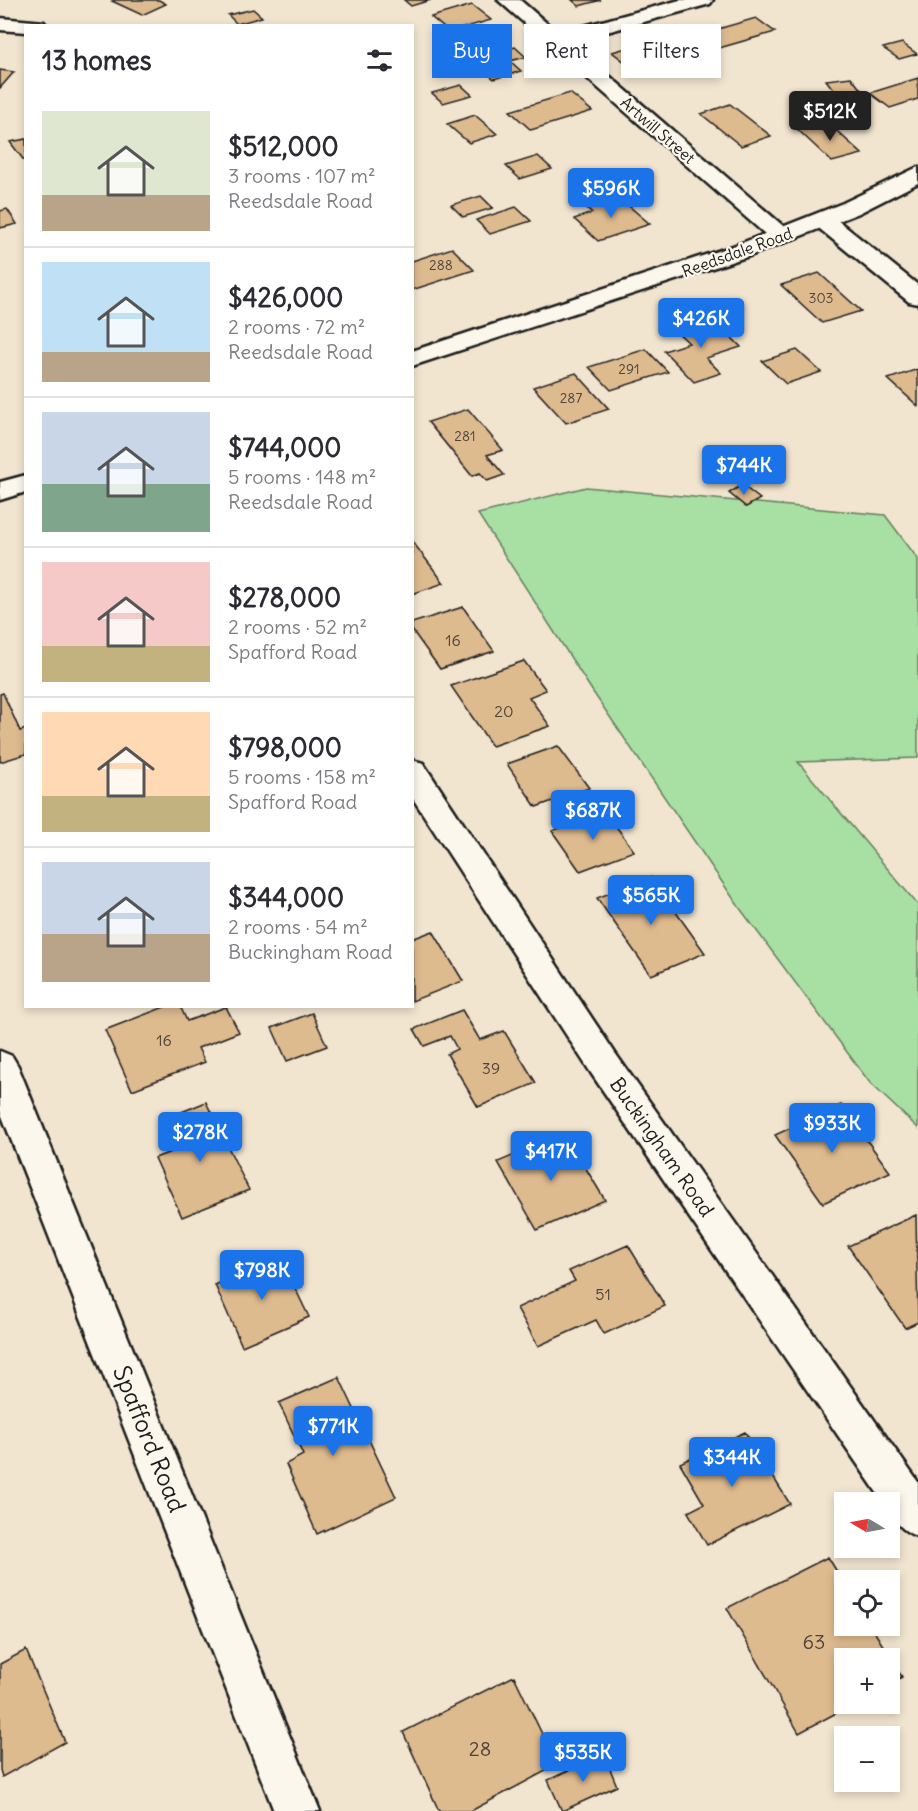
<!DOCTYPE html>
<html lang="en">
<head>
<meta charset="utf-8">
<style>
  :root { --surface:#fff; --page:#f2f2f3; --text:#2b2b33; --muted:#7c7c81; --line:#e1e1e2; --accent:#1a73e8 }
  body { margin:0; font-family:Delius,sans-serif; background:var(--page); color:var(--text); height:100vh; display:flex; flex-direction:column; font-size:22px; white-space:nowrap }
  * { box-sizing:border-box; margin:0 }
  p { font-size:20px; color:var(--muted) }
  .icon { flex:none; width:33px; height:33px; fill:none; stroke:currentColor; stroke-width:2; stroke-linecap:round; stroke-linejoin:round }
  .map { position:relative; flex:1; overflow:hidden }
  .details { position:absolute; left:24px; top:24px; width:390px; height:984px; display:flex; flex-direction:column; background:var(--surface); border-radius:0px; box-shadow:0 3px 9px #0003 }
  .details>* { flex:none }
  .banner { position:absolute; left:432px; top:24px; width:396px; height:54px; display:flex; gap:12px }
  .needle { width:39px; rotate:280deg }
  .controls { position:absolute; left:834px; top:1492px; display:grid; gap:12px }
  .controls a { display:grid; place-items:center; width:66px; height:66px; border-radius:0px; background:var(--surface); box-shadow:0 3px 9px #0003; font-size:30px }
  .price { position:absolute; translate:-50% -51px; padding:0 14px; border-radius:6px; background:var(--accent); color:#fff; font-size:20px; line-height:39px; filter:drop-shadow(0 2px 3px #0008) }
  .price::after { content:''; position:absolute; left:50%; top:36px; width:18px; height:14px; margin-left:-9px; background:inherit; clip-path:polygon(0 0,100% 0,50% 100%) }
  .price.current { background:#222; color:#fff }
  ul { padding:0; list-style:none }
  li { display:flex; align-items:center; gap:18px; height:150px; padding:0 18px }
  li+li { border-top:2px solid var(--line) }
  li span { display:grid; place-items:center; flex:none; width:168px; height:120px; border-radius:0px; color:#555 }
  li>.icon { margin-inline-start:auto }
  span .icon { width:72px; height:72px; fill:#fffc; stroke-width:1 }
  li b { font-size:26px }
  h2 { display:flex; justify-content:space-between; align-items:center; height:72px; padding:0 18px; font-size:26px }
  .tag { padding:0 21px; border-radius:0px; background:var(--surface); box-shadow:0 3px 9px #0003; font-size:21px; line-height:54px }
  .tag.current { background:var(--accent); color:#fff }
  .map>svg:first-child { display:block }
</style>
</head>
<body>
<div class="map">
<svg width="918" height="1811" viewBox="0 0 918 1811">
  <rect width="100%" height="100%" fill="#f2e5d0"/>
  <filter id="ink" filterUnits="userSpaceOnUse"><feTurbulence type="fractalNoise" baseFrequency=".0167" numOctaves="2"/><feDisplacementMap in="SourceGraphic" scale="12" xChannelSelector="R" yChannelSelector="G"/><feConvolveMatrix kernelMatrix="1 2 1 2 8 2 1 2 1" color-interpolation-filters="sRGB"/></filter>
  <g filter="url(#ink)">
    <path fill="#a8dfa2" stroke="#627e5f" stroke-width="1.5" d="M586 487 885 515 918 559V758L798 762 918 905V1128L870 1083 739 907 593 692 478 514Z"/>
    <path fill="#deba8f" stroke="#1c1c1c" stroke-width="1.5" d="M115 0H159L166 4 142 15 112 1Z
      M404 0H431L411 6Z
      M572 0H601L579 6Z
      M472 5 491 20 449 32 431 17Z
      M253 9 262 17 237 24 228 15Z
      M756 18 775 32 709 51 690 37Z
      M651 41 681 64 643 76 612 52Z
      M902 43 917 54 899 59 883 48Z
      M515 47 526 57 510 61 521 71 494 79 471 60Z
      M0 70 14 72 0 88Z
      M851 77 861 90 836 93 826 80Z
      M918 78V99L890 108 870 93Z
      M461 85 472 95 443 103 432 93Z
      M570 93 592 111 531 130 510 111Z
      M730 104 771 136 741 146 701 114Z
      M475 115 497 134 469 143 447 124Z
      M827 122 862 154 832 162 797 129Z
      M26 139V163L10 142Z
      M538 156 552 169 520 179 506 166Z
      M481 196 493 208 463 217 451 205Z
      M617 196 650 224 598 241 574 219 592 213 585 206Z
      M516 207 531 221 490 234 476 220Z
      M7 209 17 224 0 228V211Z
      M452 248 474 270 412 290V261Z
      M819 273 861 311 822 323 781 285Z
      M713 319 741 347 706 358 721 373 694 382 664 351 689 343 676 331Z
      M646 349 668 372 611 390 589 367Z
      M797 350 821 372 786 384 762 361Z
      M918 369V406L888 379Z
      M576 373 609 409 566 423 533 387Z
      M468 409 503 450 487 455 504 475 487 481 480 473 472 476 428 422Z
      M742 485 760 499 746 507 729 493Z
      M412 541 444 583 412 594Z
      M463 607 494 651 440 669 412 630V623Z
      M524 661 546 690 529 697 550 726 492 746 451 686Z
      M3 693 20 731 26 729V754L0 762V694Z
      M558 746 589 788 536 807 507 764Z
      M605 811 634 851 580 871 552 831Z
      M651 877 705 953 651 975 597 898Z
      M433 931 463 981 412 1001V939Z
      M167 1006H180L187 1021 226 1007 239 1032 198 1048 205 1062 132 1090 105 1030Z
      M462 1010 480 1040 504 1031 536 1083 478 1107 447 1054 457 1049 450 1036 424 1046 414 1029Z
      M312 1013 327 1046 287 1061 272 1028Z
      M206 1102 249 1190 182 1217 155 1158 181 1148 167 1118Z
      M841 1105 890 1172 823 1203 775 1135Z
      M565 1134 605 1200 537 1230 498 1162Z
      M916 1215 918 1322 905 1328 848 1246Z
      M628 1245 665 1306 604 1334 596 1320 538 1346 517 1308 575 1281 569 1271Z
      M280 1257 309 1317 242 1346 215 1285Z
      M339 1377 396 1497 317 1534 286 1464 303 1455 279 1403Z
      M745 1432 790 1504 707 1545 688 1512 704 1504 680 1463Z
      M828 1557 844 1583V1626H871L902 1677 890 1684V1659H844V1704H853L799 1733 727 1608Z
      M26 1650 65 1742 2 1777 0 1770V1664Z
      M514 1676 557 1765 471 1811H439L403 1732Z
      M604 1754 617 1786 562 1811 548 1780Z"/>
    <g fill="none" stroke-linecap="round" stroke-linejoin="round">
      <defs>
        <path id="minor" d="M498 0H520L558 33 680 0H713L710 4 570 42 789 231 793 236 789 241 781 243 773 241Z
          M0 18 44 22 47 26H26V32L0 30Z
          M823 213 831 215 918 285V304L909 302 815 225 811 220 815 215Z
          M412 760 423 763 615 1053 918 1482V1537C903 1531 890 1520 890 1503H884L591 1073 412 797Z
          M0 1051 12 1056 18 1066 320 1811H274L0 1111Z"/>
        <path id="major" d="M918 167V183L859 213 755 254 412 366V351L739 244 843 203Z
          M26 475V492L0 500V482Z"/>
      </defs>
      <use href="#minor" stroke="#1c1c1c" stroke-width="5"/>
      <use href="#major" stroke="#1c1c1c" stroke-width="5"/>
      <use href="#minor" fill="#fbf7ec" fill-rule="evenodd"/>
      <use href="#major" fill="#fbf7ec" fill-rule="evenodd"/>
    </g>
  </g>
  <g text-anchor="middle" stroke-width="4.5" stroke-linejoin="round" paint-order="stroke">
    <g font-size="14" fill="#4c4439">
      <text x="441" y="270">288</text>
      <text x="821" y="303">303</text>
      <text x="629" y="374">291</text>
      <text x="571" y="403">287</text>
      <text x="465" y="441">281</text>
    </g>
    <g font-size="16" fill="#1c1c1c" stroke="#fbf7ec">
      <text transform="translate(658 130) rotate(41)" y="6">Artwill Street</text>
      <text transform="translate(737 252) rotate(-20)" y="6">Reedsdale Road</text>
    </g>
    <g font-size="16" fill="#4c4439">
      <text x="453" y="646">16</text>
      <text x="504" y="717">20</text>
      <text x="164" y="1046">16</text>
      <text x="491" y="1074">39</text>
      <text x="603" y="1300">51</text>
    </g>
    <g font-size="20" fill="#1c1c1c" stroke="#fbf7ec">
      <text transform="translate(662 1147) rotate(55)" y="7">Buckingham Road</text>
    </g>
    <g font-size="20" fill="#4c4439">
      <text x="814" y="1649">63</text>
      <text x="480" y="1756">28</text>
    </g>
    <g font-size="24" fill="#1c1c1c" stroke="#fbf7ec">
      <text transform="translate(149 1439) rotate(68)" y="8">Spafford Road</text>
    </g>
  </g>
</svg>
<div class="controls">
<a><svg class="needle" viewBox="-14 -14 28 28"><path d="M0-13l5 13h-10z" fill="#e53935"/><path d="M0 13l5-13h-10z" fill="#7c7c81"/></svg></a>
<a><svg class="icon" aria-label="locate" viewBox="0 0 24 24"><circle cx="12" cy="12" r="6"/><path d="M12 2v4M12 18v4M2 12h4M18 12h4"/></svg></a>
<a>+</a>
<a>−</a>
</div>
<b class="price current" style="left:830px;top:142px">$512K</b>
<b class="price" style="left:611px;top:219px">$596K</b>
<b class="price" style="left:701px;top:349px">$426K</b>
<b class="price" style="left:744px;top:496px">$744K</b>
<b class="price" style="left:593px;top:841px">$687K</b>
<b class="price" style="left:651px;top:926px">$565K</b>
<b class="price" style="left:832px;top:1154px">$933K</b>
<b class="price" style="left:200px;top:1163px">$278K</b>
<b class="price" style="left:551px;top:1182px">$417K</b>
<b class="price" style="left:262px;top:1301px">$798K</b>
<b class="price" style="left:333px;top:1457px">$771K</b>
<b class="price" style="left:732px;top:1488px">$344K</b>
<b class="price" style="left:583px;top:1783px">$535K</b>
<div class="banner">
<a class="tag current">Buy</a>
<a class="tag">Rent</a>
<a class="tag">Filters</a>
</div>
<section class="details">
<h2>13 homes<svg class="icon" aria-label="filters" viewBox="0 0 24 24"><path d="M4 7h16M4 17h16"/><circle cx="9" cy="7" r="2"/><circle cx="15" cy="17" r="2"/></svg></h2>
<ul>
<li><span style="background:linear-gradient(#dfe7d0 70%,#b9a48a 0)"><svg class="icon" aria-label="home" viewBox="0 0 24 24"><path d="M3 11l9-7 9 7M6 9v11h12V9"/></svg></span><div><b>$512,000</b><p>3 rooms · 107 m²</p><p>Reedsdale Road</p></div></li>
<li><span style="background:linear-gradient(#bfe0f5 75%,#b9a48a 0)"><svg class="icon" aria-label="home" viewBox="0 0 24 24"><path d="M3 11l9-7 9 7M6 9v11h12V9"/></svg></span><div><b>$426,000</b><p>2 rooms · 72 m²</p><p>Reedsdale Road</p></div></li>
<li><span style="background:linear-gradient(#c9d6e8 60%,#7fa58c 0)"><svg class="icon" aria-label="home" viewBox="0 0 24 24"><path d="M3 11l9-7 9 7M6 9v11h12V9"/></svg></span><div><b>$744,000</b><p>5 rooms · 148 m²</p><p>Reedsdale Road</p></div></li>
<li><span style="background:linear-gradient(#f6c9c9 70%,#c2b280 0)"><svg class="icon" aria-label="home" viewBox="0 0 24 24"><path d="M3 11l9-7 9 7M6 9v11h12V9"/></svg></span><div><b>$278,000</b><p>2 rooms · 52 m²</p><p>Spafford Road</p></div></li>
<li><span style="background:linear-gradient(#ffd9b3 70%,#c2b280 0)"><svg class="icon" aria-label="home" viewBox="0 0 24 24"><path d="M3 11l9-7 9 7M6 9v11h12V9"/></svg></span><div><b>$798,000</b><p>5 rooms · 158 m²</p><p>Spafford Road</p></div></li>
<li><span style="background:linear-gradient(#c9d6e8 60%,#b9a48a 0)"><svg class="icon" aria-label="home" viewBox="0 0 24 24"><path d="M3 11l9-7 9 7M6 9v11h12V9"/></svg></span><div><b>$344,000</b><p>2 rooms · 54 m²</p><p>Buckingham Road</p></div></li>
</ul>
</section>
</div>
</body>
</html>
